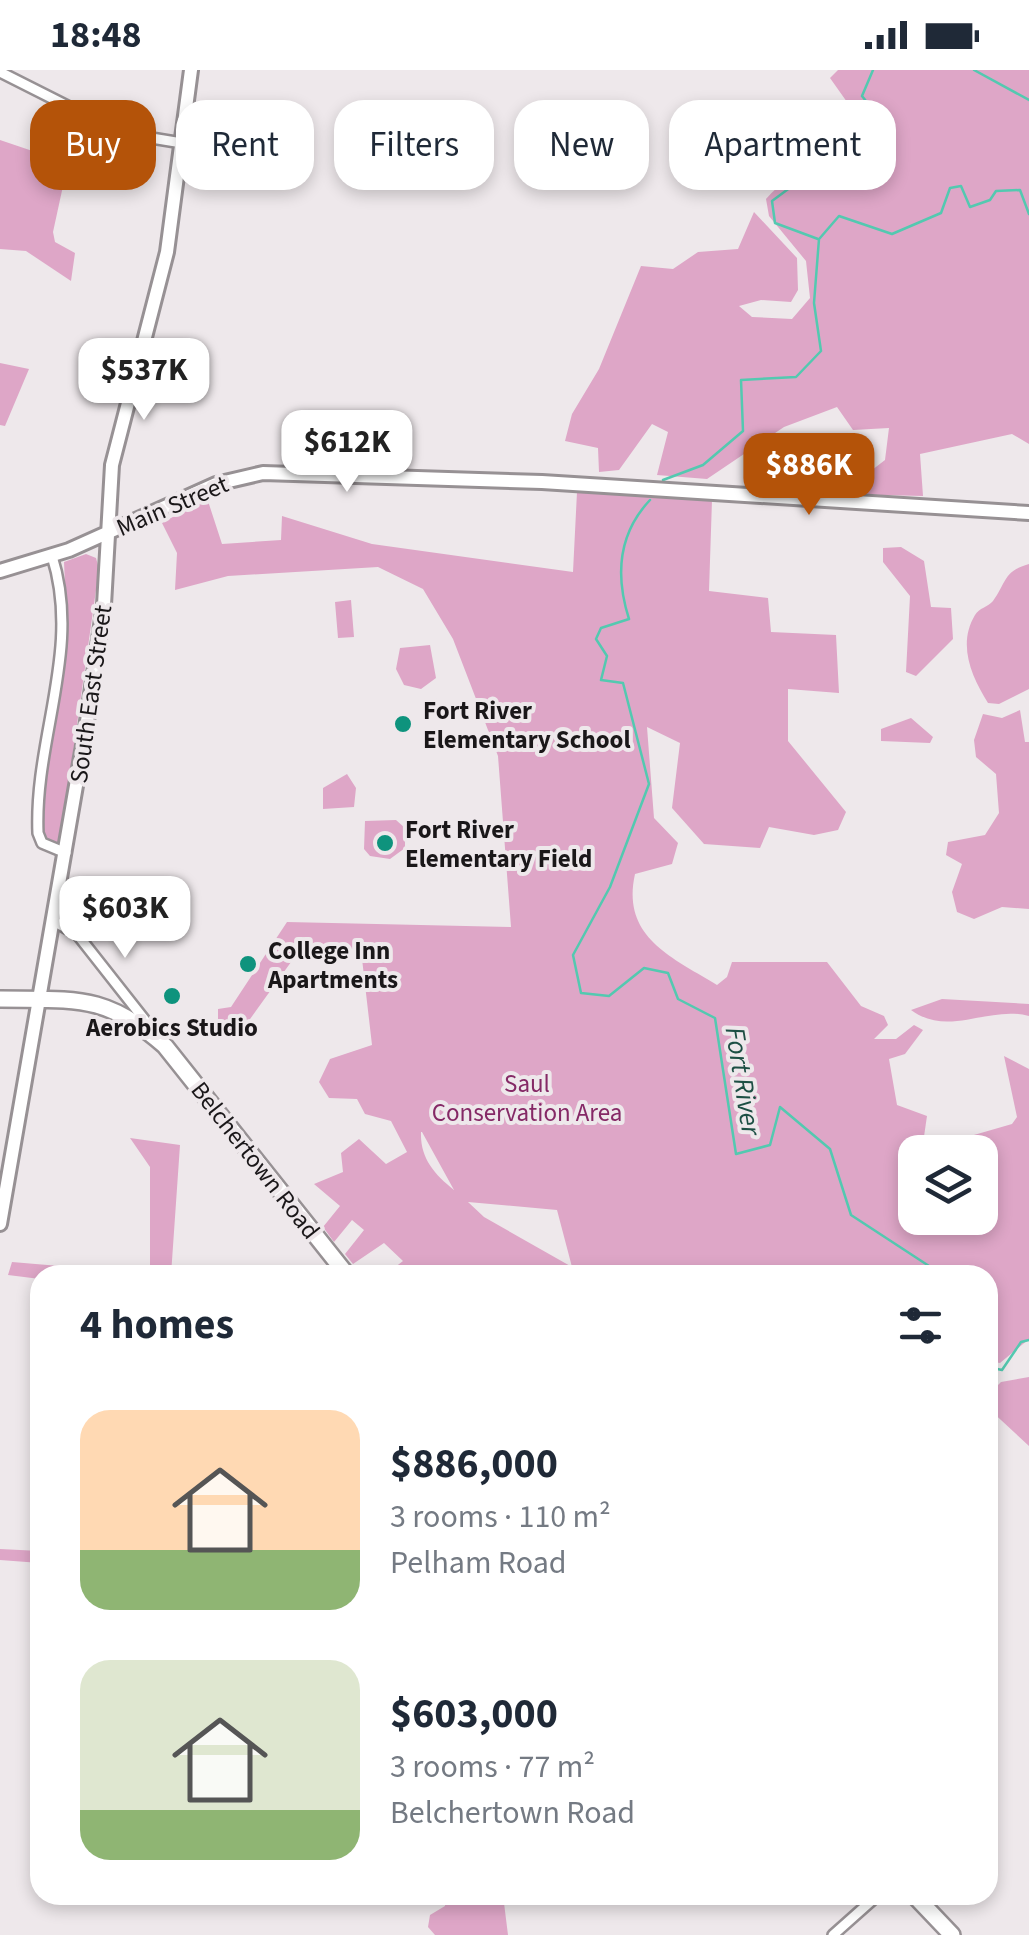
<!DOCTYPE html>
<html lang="en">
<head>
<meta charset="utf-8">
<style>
  :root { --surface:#fff; --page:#f6f6f7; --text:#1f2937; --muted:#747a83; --accent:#b45309 }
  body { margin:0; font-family:"Source Sans 3",sans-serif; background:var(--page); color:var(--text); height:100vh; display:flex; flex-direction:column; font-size:38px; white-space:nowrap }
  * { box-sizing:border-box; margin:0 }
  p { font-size:32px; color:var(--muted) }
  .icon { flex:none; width:55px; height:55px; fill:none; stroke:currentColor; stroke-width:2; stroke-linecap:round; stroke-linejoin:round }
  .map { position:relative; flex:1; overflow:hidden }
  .sheet { position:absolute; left:30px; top:1195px; width:968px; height:640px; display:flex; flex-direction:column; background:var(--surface); border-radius:30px; box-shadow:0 5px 15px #0003 }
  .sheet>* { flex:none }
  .guide { position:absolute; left:30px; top:30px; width:970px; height:90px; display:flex; gap:20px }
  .tools { position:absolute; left:898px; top:1065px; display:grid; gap:20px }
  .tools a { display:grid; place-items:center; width:100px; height:100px; border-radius:20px; background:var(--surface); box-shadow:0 5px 15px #0003; font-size:50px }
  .price { position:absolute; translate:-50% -85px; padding:0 22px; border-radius:20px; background:#fff; color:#222; font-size:32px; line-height:65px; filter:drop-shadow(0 2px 5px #0008) }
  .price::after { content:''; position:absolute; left:50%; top:60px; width:30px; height:22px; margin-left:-15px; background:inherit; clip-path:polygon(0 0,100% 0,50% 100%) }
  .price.on { background:var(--accent); color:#fff }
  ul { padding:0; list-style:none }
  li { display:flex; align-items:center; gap:30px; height:250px; padding:0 50px }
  li span { display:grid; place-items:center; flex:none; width:280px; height:200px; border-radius:30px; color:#555 }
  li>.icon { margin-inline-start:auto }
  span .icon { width:120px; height:120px; fill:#fffc; stroke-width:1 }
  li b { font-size:42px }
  h2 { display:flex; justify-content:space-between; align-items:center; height:120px; padding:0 50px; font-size:42px }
  .chip { padding:0 35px; border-radius:30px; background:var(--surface); box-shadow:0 5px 15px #0003; font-size:35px; line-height:90px }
  .chip.on { background:var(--accent); color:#fff }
  .status { display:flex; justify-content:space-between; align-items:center; height:70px; padding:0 50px; background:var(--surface); direction:ltr }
  .status svg { height:28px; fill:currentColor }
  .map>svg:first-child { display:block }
</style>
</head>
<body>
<div class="status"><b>18:48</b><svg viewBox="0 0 49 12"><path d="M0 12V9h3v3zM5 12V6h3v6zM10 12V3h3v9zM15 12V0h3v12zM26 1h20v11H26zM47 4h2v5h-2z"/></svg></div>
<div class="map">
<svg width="1029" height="1865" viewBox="0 0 1029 1865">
  <rect width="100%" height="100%" fill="#eee8eb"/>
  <path fill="#dea6c7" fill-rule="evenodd" d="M838 0H1029V374L1012 364 920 384 923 426 841 424 885 390 889 358 853 360 837 337 784 357 707 409 657 405 668 362 652 354 619 400 599 402 598 378 565 371 572 344 599 299 641 196 673 199 698 182 738 179 754 142 797 188 798 220 791 232 761 230 739 236 752 247 792 249 810 228 806 191 769 146 766 129C794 98 831 83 864 56L830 8Z
    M0 70 68 93 53 162 55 172 75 183 71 211 26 181 0 179Z
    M0 293 29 299 5 356 0 355Z
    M577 422 712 430 709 521 768 528 771 562 836 565 839 623 788 619V671L846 742 838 760 814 765 769 757 760 778 704 774 672 738 680 673 647 657 654 748 678 773 672 794 635 804C621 867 671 887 717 915L727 907 732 892H827L861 936 884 946 888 955 874 969H896L914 955 923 960 905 984 889 989 897 1035 927 1046 922 1080 1012 1054 1017 1047 1004 986 1029 999V1269L1000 1293 988 1291V1205H385L403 1191 384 1173 353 1194 345 1184 364 1160 352 1150 334 1172 323 1157 340 1136 314 1114 343 1102 341 1083 359 1069 386 1094 407 1082 391 1051 365 1044 357 1029 329 1028 319 1012 330 989 372 975 361 880 304 874 240 963 218 959V939L231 937 287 852 511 857 498 686 453 569 423 519 378 497 228 506 175 520 177 483 162 453 207 428 222 474 281 470 282 446 372 474 573 502ZM421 1062H422L454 1120C434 1104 420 1088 421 1062ZM915 1082H980V1148H915ZM468 1132 557 1140 572 1197 484 1147Z
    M901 477 924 491 931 537 951 538 953 569 916 606 906 602 910 526 883 492V478Z
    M86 484 96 488 99 499 60 774 47 769 40 750 67 560 64 492Z
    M1029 494V619L999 634 988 633C972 607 957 575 975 545 979 538 988 537 993 531 1006 514 1003 501 1029 494Z
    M351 530 354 567 338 568 335 532Z
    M430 575 436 608 421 619 404 615 396 599 400 578Z
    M1020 640 1025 672H1029V839L1002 837 974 849 957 842 952 822 962 794 946 785 948 772 985 765 999 743 996 704 976 687 974 670 983 644 1002 648Z
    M911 648 933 667 930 673 881 671V659Z
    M347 704 356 718 354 737 323 739V718Z
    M396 750 405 758V778L390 789 370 786 364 779 365 751Z
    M942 929 1029 934V946C988 935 949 968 911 940Z
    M130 1068 180 1075 171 1205H40V1209L8 1205 12 1192 142 1203 150 1195V1097Z
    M1029 1307V1376L988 1338V1325L1001 1312Z
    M0 1479 40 1481V1493L0 1490Z
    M446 1825H503L508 1865H435L428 1857 430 1845 445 1836Z"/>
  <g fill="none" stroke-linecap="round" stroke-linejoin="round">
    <path stroke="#53c9b0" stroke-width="2.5" d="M974 0 1029 30
      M820 168 839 146 892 164 941 143 950 118 961 116 970 137 990 130 996 121 1020 120 1029 144
      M818 169 775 153 772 131 837 83 857 95 885 88 889 60 862 26 873 0
      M663 410 703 395 743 361 741 310 796 307 821 281 814 233 819 169
      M650 430C618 464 615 505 629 549L601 558 596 569 607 586 601 610 623 613 649 714 610 817 573 885 581 923 609 926 644 898 668 903 678 929 715 948 736 1084 770 1075 780 1037 830 1079 851 1145 929 1196 925 1205
      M988 1297 1002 1300 1021 1272 1029 1270"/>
    <defs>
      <path id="minor" d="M0 2 121 63 182 73
        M52 486C82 580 34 668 38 763L42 773 66 783
        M55 852 77 864 151 958
        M833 1865 878 1825"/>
      <path id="secondary" d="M0 501 69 480 216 414 263 403 542 412 1029 443
        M0 1154 86 658 104 535 112 395 167 182 191 0"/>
      <path id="trunk" d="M0 929C75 930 105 923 165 976L347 1205
        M914 1825 952 1865"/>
    </defs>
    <use href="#minor" stroke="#979194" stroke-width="14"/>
    <use href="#secondary" stroke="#979194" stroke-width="18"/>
    <use href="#trunk" stroke="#979194" stroke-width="20"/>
    <use href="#minor" stroke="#fff" stroke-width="9"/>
    <use href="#secondary" stroke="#fff" stroke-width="12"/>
    <use href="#trunk" stroke="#fff" stroke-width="15"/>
  </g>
  <g fill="#0e937d" stroke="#eee8eb" stroke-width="4">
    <circle cx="403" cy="654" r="10"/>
    <circle cx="385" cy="773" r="10"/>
    <circle cx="248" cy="894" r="10"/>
    <circle cx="172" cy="926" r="10"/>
  </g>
  <g text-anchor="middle" stroke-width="8" stroke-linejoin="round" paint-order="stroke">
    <g font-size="25" fill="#1a1719" stroke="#eee8eb">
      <text transform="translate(172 435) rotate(-23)" y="9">Main Street</text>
      <text transform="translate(90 624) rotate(-82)" y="9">South East Street</text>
      <text transform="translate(256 1090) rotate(52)" y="9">Belchertown Road</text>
    </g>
    <g font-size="25" font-weight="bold" fill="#1a1719" stroke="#eee8eb" text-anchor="start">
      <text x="423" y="649">Fort River<tspan x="423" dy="29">Elementary School</tspan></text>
      <text x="405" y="768">Fort River<tspan x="405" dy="29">Elementary Field</tspan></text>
      <text x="268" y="889">College Inn<tspan x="268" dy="29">Apartments</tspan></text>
      <text x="172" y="966" text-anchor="middle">Aerobics Studio</text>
    </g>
    <g font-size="25" fill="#852966" stroke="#eee8eb">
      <text x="527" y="1022">Saul<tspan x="527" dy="29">Conservation Area</tspan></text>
    </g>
    <g font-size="28" font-style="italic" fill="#1d4f44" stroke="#eee8eb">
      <text transform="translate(744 1011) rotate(81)" y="10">Fort River</text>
    </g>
  </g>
</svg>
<div class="tools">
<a><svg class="icon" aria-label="layers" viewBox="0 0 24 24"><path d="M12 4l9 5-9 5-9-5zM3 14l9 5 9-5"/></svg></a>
</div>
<b class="price" style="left:144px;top:353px">$537K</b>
<b class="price" style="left:347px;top:425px">$612K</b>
<b class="price on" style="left:809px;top:448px">$886K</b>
<b class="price" style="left:125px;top:891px">$603K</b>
<div class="guide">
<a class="chip on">Buy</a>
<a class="chip">Rent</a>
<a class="chip">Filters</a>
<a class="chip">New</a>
<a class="chip">Apartment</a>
</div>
<section class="sheet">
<h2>4 homes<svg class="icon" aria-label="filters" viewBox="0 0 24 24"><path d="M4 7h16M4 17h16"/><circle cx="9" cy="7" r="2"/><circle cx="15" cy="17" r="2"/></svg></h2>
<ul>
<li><span style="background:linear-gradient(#ffd9b3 70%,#8fb573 0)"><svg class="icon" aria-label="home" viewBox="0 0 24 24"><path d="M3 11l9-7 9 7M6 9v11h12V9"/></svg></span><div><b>$886,000</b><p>3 rooms · 110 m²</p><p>Pelham Road</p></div></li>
<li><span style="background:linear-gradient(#dfe7d0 75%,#8fb573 0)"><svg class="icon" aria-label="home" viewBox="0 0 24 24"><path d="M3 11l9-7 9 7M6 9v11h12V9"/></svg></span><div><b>$603,000</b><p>3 rooms · 77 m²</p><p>Belchertown Road</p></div></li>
</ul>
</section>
</div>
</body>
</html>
